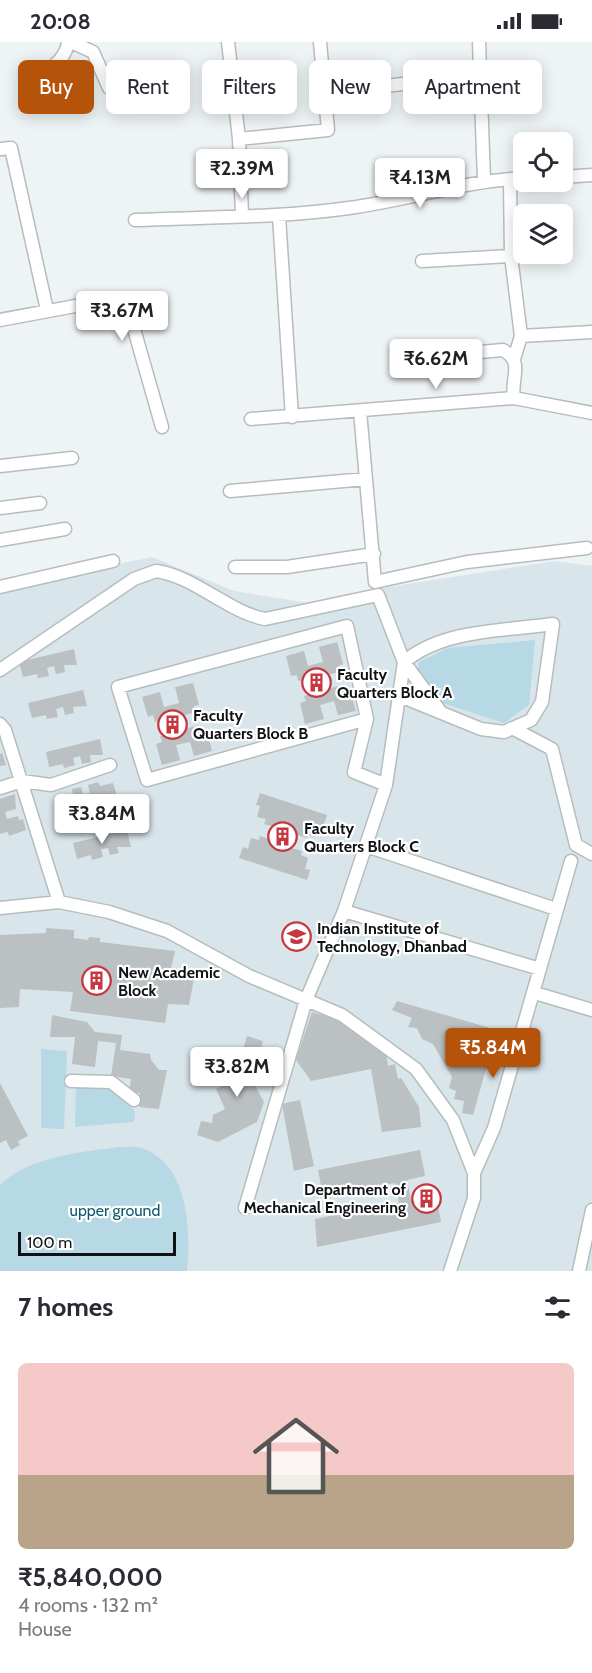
<!DOCTYPE html>
<html lang="en">
<head>
<meta charset="utf-8">
<style>
  :root { --surface:#fff; --page:#f2f2f3; --text:#2b2b33; --muted:#7c7c81; --accent:#b45309 }
  body { margin:0; font-family:Cabin,sans-serif; background:var(--page); color:var(--text); height:100vh; display:flex; flex-direction:column; font-size:22px; white-space:nowrap }
  * { box-sizing:border-box; margin:0 }
  p { font-size:20px; color:var(--muted) }
  .icon { flex:none; width:33px; height:33px; fill:none; stroke:currentColor; stroke-width:2; stroke-linecap:round; stroke-linejoin:round }
  .map { position:relative; height:1229px; overflow:hidden }
  .side { display:flex; flex-direction:column; background:var(--surface); flex:1 }
  .side>* { flex:none }
  .top-card { position:absolute; left:18px; top:18px; width:556px; height:54px; display:flex; gap:12px }
  .tools { position:absolute; left:513px; top:90px; display:grid; gap:12px }
  .tools a { display:grid; place-items:center; width:60px; height:60px; border-radius:9px; background:var(--surface); box-shadow:0 3px 15px #0003; font-size:30px }
  .scale { position:absolute; left:18px; bottom:15px; width:158px; box-sizing:border-box; padding-left:6px; border:3px solid #0f1112; border-top:0; font-size:16px; line-height:21px; white-space:nowrap; color:#0f1112; -webkit-text-stroke:4px #fff; paint-order:stroke }
  .price { position:absolute; translate:-50% -51px; padding:0 14px; border-radius:6px; background:#fff; color:#222; font-size:20px; line-height:39px; filter:drop-shadow(0 2px 3px #0008) }
  .price::after { content:''; position:absolute; left:50%; top:36px; width:18px; height:14px; margin-left:-9px; background:inherit; clip-path:polygon(0 0,100% 0,50% 100%) }
  .price.active { background:var(--accent); color:#fff }
  ul { padding:0; list-style:none }
  li { display:grid; align-content:center; gap:12px; height:318px; padding:0 18px }
  li span { display:grid; place-items:center; height:186px; border-radius:9px; color:#555 }
  li>.icon { margin-inline-start:auto }
  span .icon { width:108px; height:108px; fill:#fffc; stroke-width:1 }
  li b { font-size:26px }
  h2 { display:flex; justify-content:space-between; align-items:center; height:72px; padding:0 18px; font-size:26px }
  .tag { padding:0 21px; border-radius:9px; background:var(--surface); box-shadow:0 3px 15px #0003; font-size:21px; line-height:54px }
  .tag.active { background:var(--accent); color:#fff }
  .status { display:flex; justify-content:space-between; align-items:center; height:42px; padding:0 30px; background:var(--surface); direction:ltr }
  .status svg { height:16px; fill:currentColor }
  .map>svg:first-child { display:block }
</style>
</head>
<body>
<div class="status"><b>20:08</b><svg viewBox="0 0 49 12"><path d="M0 12V9h3v3zM5 12V6h3v6zM10 12V3h3v9zM15 12V0h3v12zM26 1h20v11H26zM47 4h2v5h-2z"/></svg></div>
<div class="map">
<svg width="592" height="1229" viewBox="0 0 592 1229">
  <rect width="100%" height="100%" fill="#eef3f5"/>
  <path fill="#d8e5ea" d="M152 515 234 549 309 561 382 546 555 519 592 524V1229H0V546Z"/>
  <path fill="#b6d9e5" d="M535 598 529 663 504 681 412 651 419 620 448 606Z
    M41 1007 67 1009 64 1087 41 1086Z
    M76 1044 116 1045 135 1070 134 1080 75 1085Z
    M119 1105C126 1105 135 1104 142 1106 189 1123 191 1188 187 1229H0V1143C28 1115 81 1110 119 1105Z"/>
  <path fill="#bbc0c2" d="M337 600 343 622 338 624 339 630 323 634 326 647 343 643 345 649 350 648 356 669 338 673 334 659 320 663 324 677 305 682 300 661 306 659 304 654 311 652 307 637 298 639 297 633 291 634 286 614 304 609 308 624 323 620 319 605Z
    M74 607 77 623H64L65 630 56 632 54 624 47 626 49 634 38 636 37 632 23 635 19 620Z
    M193 641 199 663 194 664 195 670 179 675 182 688 199 683 201 690 207 688 212 709 194 714 190 700 176 703 180 718 162 723 156 702 162 700 160 694 167 693 163 678 155 680 153 673 148 675 142 655 160 650 164 665 179 661 175 645Z
    M83 648 87 664 73 665 74 671 65 673 63 665 56 667 58 675 47 677 46 673 32 676 28 661Z
    M100 697 103 713H90L91 720 82 722 80 714 73 716 75 723 64 726 63 722 49 725 46 710Z
    M2 711 6 723 0 724V712Z
    M98 740 100 744 113 741 117 754 63 769 60 754H73L72 747 81 745 83 752 90 751 88 743Z
    M260 751 327 773 323 785 319 784 315 795 308 793 307 796 289 790 285 804 302 809 301 813 308 816 305 827 310 828 307 838 239 816 243 805 248 807 251 796 259 798 260 794 276 799 281 787 264 782 266 777 257 775 260 764 256 763Z
    M15 752 16 767 5 770 7 777 18 774 19 778 23 777 26 788 9 794 8 790 0 792V757Z
    M127 788 131 805H117L119 811 110 813 108 806 101 807 103 815 92 818 91 813 77 817 73 801Z
    M46 886 74 888V896L88 898 89 895 100 896V900L175 909 171 926 195 931 189 963 168 962 165 981 70 969 73 950 20 947 19 965 0 966V893L46 891Z
    M397 959 497 988 473 1073 462 1071 464 1059 454 1057 456 1049 449 1046 452 1035 433 1002 422 997 417 986 408 985 412 976 392 968Z
    M312 970 329 975 360 990 372 1004 379 1002 386 1011 388 1024 395 1022 398 1037 401 1036 419 1065 421 1085 382 1090 371 1027 311 1039 296 1018Z
    M52 973 87 980 95 990 122 993 120 1008 150 1012 151 1018 159 1028H167L159 1067 139 1065 140 1051 129 1050 131 1037 111 1034 116 1001 98 999 95 1025 72 1022 75 995H50Z
    M247 994 263 999 252 1038 264 1060 257 1080 218 1100 197 1093 201 1079 212 1081 213 1073 225 1067 216 1047 234 1038Z
    M0 1041 28 1094 18 1099 20 1103 11 1108 6 1098 0 1101Z
    M300 1058 314 1124 294 1129 282 1062Z
    M420 1108 425 1134 407 1138 411 1158 436 1153 441 1180 317 1205 315 1177 399 1161 395 1141 323 1155 318 1128Z"/>
  <g fill="none" stroke-linecap="round" stroke-linejoin="round">
    <defs>
      <path id="minor" d="M71 0 93 10 109 46
        M228 0 239 97 242 173
        M479 0 484 138
        M39 36C51 26 66 17 68 0
        M325 51 480 33
        M239 97 328 88 320 0
        M0 107 11 106 47 268
        M562 135 592 133
        M510 137 511 214 521 294 514 317
        M279 174 292 375
        M135 178C206 175 278 176 349 166 408 158 464 139 524 136
        M422 219 511 214
        M0 278 102 259 123 261 128 266 162 385
        M521 294 592 290
        M401 317 503 308C525 320 510 337 514 356L592 371
        M360 369 375 540 467 520 587 506
        M251 377 514 356
        M0 424 72 416
        M230 449 366 437
        M0 466 40 461
        M0 498 65 487
        M235 525H287L374 512
        M0 545 113 519
        M0 628 134 537 156 529C194 534 228 570 265 577L378 553 404 620 440 669
        M367 677 147 738 118 645 347 584 367 677 354 730 386 743
        M0 682 5 688 59 860
        M512 686 552 707 576 803 592 812
        M0 746 22 739 51 743 110 723
        M366 804 556 867
        M0 866 59 860 109 870 167 889 249 934 342 973 416 1027 453 1078 474 1131V1156L450 1229
        M344 869 540 927
        M535 951 592 968
        M71 1039 111 1040 134 1058
        M474 1131 494 1086 571 819
        M245 1166 306 958 344 869 386 743 404 620C443 587 504 589 553 582L542 660 531 678 504 690 481 687 400 654
        M579 1229 592 1168"/>
    </defs>
    <use href="#minor" stroke="#b7bcbe" stroke-width="15"/>
    <use href="#minor" stroke="#fff" stroke-width="12"/>
  </g>
  <defs>
    <symbol id="building-ring" viewBox="-11 -11 22 22"><circle r="9.5" fill="#fff" stroke="#c63740" stroke-width="1.5"/><path d="M-4-6H4V6H1V3H-1V6H-4ZM-2.5-4.3h1.7v1.8h-1.7ZM.8-4.3h1.7v1.8H.8ZM-2.5-1h1.7V.8h-1.7ZM.8-1h1.7V.8H.8Z" fill="#c63740"/></symbol>
    <symbol id="university-ring" viewBox="-11 -11 22 22"><circle r="9.5" fill="#fff" stroke="#c63740" stroke-width="1.5"/><path d="M0-5L7-2L0 1L-7-2ZM-4 1L0 2.5L4 1V4Q0 6-4 4Z" fill="#c63740"/></symbol>
  </defs>
  <g fill-rule="evenodd">
    <use href="#building-ring" x="300" y="624" width="33" height="33"/>
    <use href="#building-ring" x="156" y="666" width="33" height="33"/>
    <use href="#building-ring" x="266" y="778" width="33" height="33"/>
    <use href="#university-ring" x="280" y="878" width="33" height="33"/>
    <use href="#building-ring" x="80" y="922" width="33" height="33"/>
    <use href="#building-ring" x="410" y="1140" width="33" height="33"/>
  </g>
  <g text-anchor="middle" stroke-width="4.5" stroke-linejoin="round" paint-order="stroke">
    <g font-size="16" font-weight="bold" fill="#0f1112" stroke="#fff" text-anchor="start">
      <text x="337" y="638">Faculty<tspan x="337" dy="18">Quarters Block A</tspan></text>
      <text x="193" y="679">Faculty<tspan x="193" dy="18">Quarters Block B</tspan></text>
      <text x="304" y="792">Faculty<tspan x="304" dy="18">Quarters Block C</tspan></text>
      <text x="317" y="892">Indian Institute of<tspan x="317" dy="18">Technology, Dhanbad</tspan></text>
      <text x="118" y="936">New Academic<tspan x="118" dy="18">Block</tspan></text>
      <text x="406" y="1153" text-anchor="end">Department of<tspan x="406" dy="18">Mechanical Engineering</tspan></text>
    </g>
    <g font-size="16" fill="#0f5a6d" stroke="#fff">
      <text x="115" y="1174">upper ground</text>
    </g>
  </g>
</svg>
<div class="tools">
<a><svg class="icon" aria-label="locate" viewBox="0 0 24 24"><circle cx="12" cy="12" r="6"/><path d="M12 2v4M12 18v4M2 12h4M18 12h4"/></svg></a>
<a><svg class="icon" aria-label="layers" viewBox="0 0 24 24"><path d="M12 4l9 5-9 5-9-5zM3 14l9 5 9-5"/></svg></a>
</div>
<div class="scale">100 m</div>
<b class="price" style="left:242px;top:158px">₹2.39M</b>
<b class="price" style="left:420px;top:167px">₹4.13M</b>
<b class="price" style="left:122px;top:300px">₹3.67M</b>
<b class="price" style="left:436px;top:348px">₹6.62M</b>
<b class="price" style="left:102px;top:803px">₹3.84M</b>
<b class="price active" style="left:493px;top:1037px">₹5.84M</b>
<b class="price" style="left:237px;top:1056px">₹3.82M</b>
<div class="top-card">
<a class="tag active">Buy</a>
<a class="tag">Rent</a>
<a class="tag">Filters</a>
<a class="tag">New</a>
<a class="tag">Apartment</a>
</div>
</div>
<section class="side">
<h2>7 homes<svg class="icon" aria-label="filters" viewBox="0 0 24 24"><path d="M4 7h16M4 17h16"/><circle cx="9" cy="7" r="2"/><circle cx="15" cy="17" r="2"/></svg></h2>
<ul>
<li><span style="background:linear-gradient(#f6c9c9 60%,#b9a48a 0)"><svg class="icon" aria-label="home" viewBox="0 0 24 24"><path d="M3 11l9-7 9 7M6 9v11h12V9"/></svg></span><div><b>₹5,840,000</b><p>4 rooms · 132 m²</p><p>House</p></div></li>
</ul>
</section>
</body>
</html>
